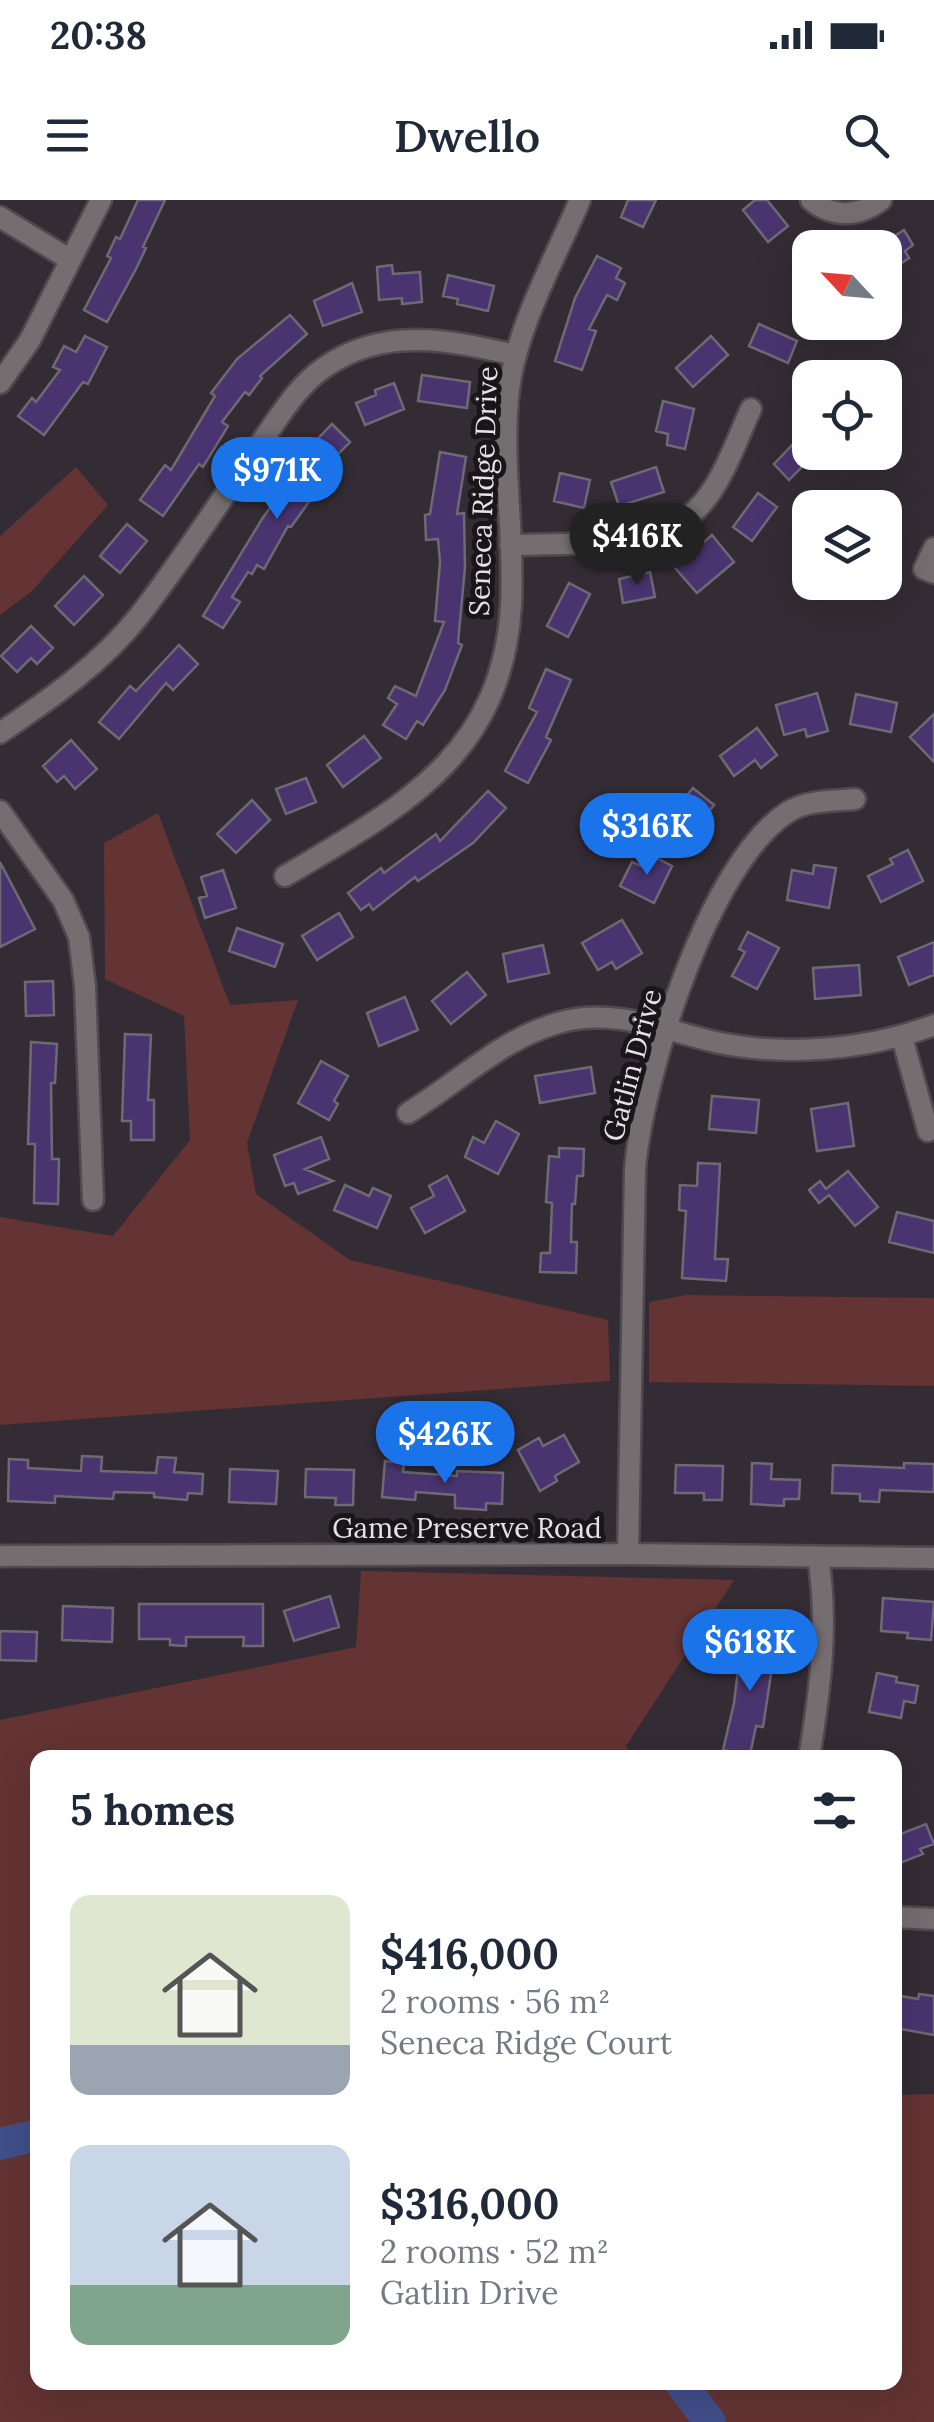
<!DOCTYPE html>
<html lang="en">
<head>
<meta charset="utf-8">
<style>
  :root { --surface:#fff; --page:#f6f6f7; --text:#1f2937; --muted:#747a83; --accent:#1a73e8 }
  body { margin:0; font-family:Lora,serif; background:var(--page); color:var(--text); height:100vh; display:flex; flex-direction:column; font-size:38px; white-space:nowrap }
  * { box-sizing:border-box; margin:0 }
  p { font-size:32px; color:var(--muted) }
  .icon { flex:none; width:55px; height:55px; fill:none; stroke:currentColor; stroke-width:2; stroke-linecap:round; stroke-linejoin:round }
  .map { position:relative; flex:1; overflow:hidden }
  .sheet { position:absolute; left:30px; top:1550px; width:872px; height:640px; display:flex; flex-direction:column; background:var(--surface); border-radius:20px; box-shadow:0 10px 40px #0002 }
  .sheet>* { flex:none }
  .needle { width:65px; rotate:296deg }
  .buttons { position:absolute; left:792px; top:30px; display:grid; gap:20px }
  .buttons a { display:grid; place-items:center; width:110px; height:110px; border-radius:20px; background:var(--surface); box-shadow:0 10px 40px #0002; font-size:50px }
  .price { position:absolute; translate:-50% -85px; padding:0 22px; border-radius:35px; background:var(--accent); color:#fff; font-size:32px; line-height:65px; filter:drop-shadow(0 2px 5px #0008) }
  .price::after { content:''; position:absolute; left:50%; top:60px; width:30px; height:22px; margin-left:-15px; background:inherit; clip-path:polygon(0 0,100% 0,50% 100%) }
  .price.on { background:#222; color:#fff }
  ul { padding:0; list-style:none }
  li { display:flex; align-items:center; gap:30px; height:250px; padding:0 40px }
  li span { display:grid; place-items:center; flex:none; width:280px; height:200px; border-radius:20px; color:#555 }
  li>.icon { margin-inline-start:auto }
  span .icon { width:120px; height:120px; fill:#fffc; stroke-width:1 }
  li b { font-size:42px }
  h2 { display:flex; justify-content:space-between; align-items:center; height:120px; padding:0 40px; font-size:42px }
  .status { display:flex; justify-content:space-between; align-items:center; height:70px; padding:0 50px; background:var(--surface); direction:ltr }
  .status svg { height:28px; fill:currentColor }
  header { display:flex; justify-content:space-between; align-items:center; height:130px; padding:0 40px; background:var(--surface); font-size:45px; font-weight:600 }
  .map>svg:first-child { display:block }
</style>
</head>
<body>
<div class="status"><b>20:38</b><svg viewBox="0 0 49 12"><path d="M0 12V9h3v3zM5 12V6h3v6zM10 12V3h3v9zM15 12V0h3v12zM26 1h20v11H26zM47 4h2v5h-2z"/></svg></div>
<header><svg class="icon" aria-label="menu" viewBox="0 0 24 24"><path d="M4 6h16M4 12h16M4 18h16"/></svg>Dwello<svg class="icon" aria-label="search" viewBox="0 0 24 24"><circle cx="10" cy="10" r="6"/><path d="M15 15l6 6"/></svg></header>
<div class="map">
<svg width="934" height="2222" viewBox="0 0 934 2222">
  <rect width="100%" height="100%" fill="#342c34"/>
  <path fill="#643333" d="M76 267 108 305 32 391 0 415V336Z
    M158 613 230 805 298 800 247 943 256 994 350 1060 608 1120 610 1181 0 1225V1017L113 1036 190 940 184 816 105 779 104 643Z
    M686 1095 934 1098V1186L649 1182V1102Z
    M361 1371 734 1380 626 1546 632 1557 38 1558V2182H895V1895L934 1894V2222H0V1520L356 1447Z"/>
  <g fill="none" stroke-linecap="round" stroke-linejoin="round">
    <path stroke="#414f8a" stroke-width="32" d="M0 1944 38 1935
      M680 2182 710 2222"/>
  </g>
  <path fill="#4a346f" stroke="#6d6a75" stroke-width="2.5" d="M138 0H165L143 47 146 48 136 69 107 122 84 110 111 58 107 56 116 37 120 39Z
    M628 0H656L643 27 621 17Z
    M755 0H767L788 26 768 42 743 10Z
    M904 30 913 45 905 51 909 58 885 74V42Z
    M597 56 621 68 616 78 625 83 617 100 607 95 589 129 596 131 582 170 555 161 575 98Z
    M392 65 393 74 420 72 422 102 402 104V98L379 100 377 67Z
    M448 75 494 86 488 111 457 104 458 99 443 96Z
    M352 83 362 112 323 126 314 101Z
    M290 115 307 134 260 176 262 178 249 195 245 192 222 222 228 226 203 267 199 264 163 316 140 300 165 265 171 270 215 196 211 193 237 159Z
    M759 124 797 141 788 163 749 146Z
    M85 136 107 147 88 184 83 182 44 235 18 216 32 198 36 202 60 170 53 167 64 146 76 152Z
    M711 136 728 155 693 187 676 168Z
    M422 175 470 182 467 208 418 201Z
    M394 183 404 209 365 225 356 203 376 195 375 190Z
    M663 201 694 209 685 249 667 245 668 234 656 231Z
    M332 224 350 242 307 286 316 292 291 327 288 326 264 369 257 365 252 374 248 372 232 397 240 402 223 428 203 416 262 319 306 257 303 254Z
    M796 241 812 257 789 280 774 264Z
    M440 252 466 257 457 314 464 313 465 367 458 443 462 445 445 490 423 525 417 521 406 539 383 525 397 504 388 498 395 486 416 496 444 422 435 421 440 362 438 339 426 340 425 315 430 314Z
    M656 267 664 292 619 306 611 282Z
    M560 273 590 280 584 308 554 301Z
    M758 293 777 307 752 341 733 327Z
    M127 324 147 341 120 373 100 356Z
    M712 335 734 362 697 393 674 367Z
    M650 372 655 397 623 403 619 379Z
    M84 376 103 395 74 425 55 406Z
    M569 383 590 394 568 437 547 426Z
    M31 426 53 448 37 464 31 458 17 472 1 456Z
    M179 445 198 464 173 490 166 483 119 539 99 522 130 486 136 491Z
    M546 469 571 480 546 537 551 540 528 583 505 571 537 512 529 508Z
    M817 493 828 531 807 537 805 529 784 535 776 505Z
    M856 494 897 503 891 532 850 524Z
    M934 514V562L910 537Z
    M757 528 777 555 761 568 755 560 734 576 720 556Z
    M364 536 381 558 343 587 327 565Z
    M71 540 97 569 75 589 64 576 57 582 43 566Z
    M306 578 316 602 286 614 276 589Z
    M693 588 714 605 688 638 666 620Z
    M488 591 506 608 473 643 418 681 415 677 373 710 369 704 361 710 348 693 381 668 384 673 436 634 440 641Z
    M252 600 270 620 236 653 217 634Z
    M908 650 923 681 881 702 868 676 893 664 890 659Z
    M647 653 672 666 654 703 620 686 632 662 641 666Z
    M0 662 35 729 0 747Z
    M814 665 836 668 829 708 787 700 792 670 813 674Z
    M223 670 236 708 205 718 199 698 207 696 201 677Z
    M339 713 353 737 317 760 302 736Z
    M622 720 642 753 616 769 612 762 598 770 582 743Z
    M237 728 283 744 275 767 229 751Z
    M748 732 779 748 757 789 732 776 745 752 739 749Z
    M934 742V775L909 785 898 757Z
    M543 745 549 773 508 782 503 754Z
    M859 765 861 795 815 799 813 768Z
    M467 772 486 795 451 824 432 801Z
    M53 781 54 815 26 816 25 782Z
    M405 797 418 830 379 846 367 813Z
    M125 834 151 835 148 900H154V940H131V921H122Z
    M31 842 57 844 55 883H51L52 959H59L58 1004 34 1003 35 944H28Z
    M321 861 348 876 334 901 338 904 329 920 298 903Z
    M591 867 595 893 540 903 535 876Z
    M712 896 759 900 756 933 709 929Z
    M848 903 854 946 817 951 811 909Z
    M496 921 519 934 498 974 465 957 473 937 484 943Z
    M321 937 329 959 305 969 333 981 298 994 294 983 285 986 274 955Z
    M559 948 584 949 583 976H577L575 1004H572L571 1042H577L576 1073 540 1072 541 1053H550L552 1003 546 1002 549 956 559 957Z
    M698 963 720 964 715 1059H728L726 1081 682 1078 686 1011 679 1010 680 985 697 986Z
    M848 971 878 1007 855 1026 829 995 819 1003 809 990 820 981 826 989Z
    M447 976 465 1011 425 1033 411 1008 434 996 429 986Z
    M345 985 369 996 373 988 391 996 377 1028 334 1010Z
    M897 1012 934 1021V1053L889 1042Z
    M564 1235 579 1262 555 1276 557 1281 540 1291 518 1250 539 1238 543 1246Z
    M82 1256 102 1257 101 1271 156 1273 158 1257 176 1258 174 1272 203 1274 202 1294 188 1293 187 1300 154 1297V1293L114 1292 113 1299 55 1296V1303L8 1301 9 1259 28 1260V1268L81 1271Z
    M385 1261 404 1263 403 1272 457 1276V1271L503 1273 502 1304 486 1303V1310L455 1308V1295L416 1292 415 1300 382 1297Z
    M752 1263 772 1264 771 1279 800 1280 799 1299H784V1306L751 1304Z
    M904 1263 934 1264V1292L880 1290 879 1302 860 1301V1294L832 1293 833 1265 904 1268Z
    M676 1265 723 1266 722 1300H704V1293H675Z
    M230 1269 278 1271 276 1304 229 1302Z
    M306 1269 354 1270 353 1305H335L336 1298 305 1297Z
    M330 1396 339 1427 294 1441 284 1411Z
    M883 1398 934 1402 931 1440 907 1438 908 1433 881 1431Z
    M139 1404H263V1446H243L244 1437H186V1446L170 1445V1439H139Z
    M63 1406 113 1408 112 1442 62 1440Z
    M0 1431 37 1432 36 1461 0 1460Z
    M742 1437 776 1441 763 1527 756 1526 750 1555 723 1550 734 1503Z
    M877 1473 897 1477 896 1482 918 1486 915 1503 904 1501 901 1518 869 1512Z
    M926 1624 934 1644 920 1649 923 1654 895 1665V1636Z
    M919 1794 934 1796V1835L895 1828V1795L918 1799Z"/>
  <g fill="none" stroke-linecap="round" stroke-linejoin="round">
    <defs>
      <path id="street" d="M811 0C832 18 859 17 881 0
        M0 17 69 59
        M0 183 30 140 101 0
        M510 345C564 343 654 349 696 310 722 285 736 241 751 209
        M934 348 924 369 934 373
        M0 533C50 499 101 464 139 416 181 362 218 304 257 248 277 221 296 186 325 167 384 126 450 140 515 155
        M0 611 63 700 79 737 85 786 93 1000
        M285 676C401 607 502 557 511 405 515 337 502 267 508 199 513 133 554 61 580 0
        M902 837 928 931
        M408 913C459 882 501 839 558 823 612 807 664 830 715 842 785 857 868 850 934 825
        M628 1354 635 969C643 877 708 663 788 612 807 600 833 601 855 599
        M0 1356 628 1354 934 1358
        M809 1558C820 1491 829 1425 818 1357
        M895 1717 934 1719"/>
    </defs>
    <use href="#street" stroke="#504950" stroke-width="25"/>
    <use href="#street" stroke="#746e70" stroke-width="20"/>
  </g>
  <g text-anchor="middle" stroke-width="10" stroke-linejoin="round" paint-order="stroke">
    <g font-size="28" fill="#e6e1e6" stroke="#191619">
      <text transform="translate(483 291) rotate(-88)" y="10">Seneca Ridge Drive</text>
      <text transform="translate(632 865) rotate(-75)" y="10">Gatlin Drive</text>
      <text x="467" y="1338">Game Preserve Road</text>
    </g>
  </g>
</svg>
<div class="buttons">
<a><svg class="needle" viewBox="-14 -14 28 28"><path d="M0-13l5 13h-10z" fill="#e53935"/><path d="M0 13l5-13h-10z" fill="#747a83"/></svg></a>
<a><svg class="icon" aria-label="locate" viewBox="0 0 24 24"><circle cx="12" cy="12" r="6"/><path d="M12 2v4M12 18v4M2 12h4M18 12h4"/></svg></a>
<a><svg class="icon" aria-label="layers" viewBox="0 0 24 24"><path d="M12 4l9 5-9 5-9-5zM3 14l9 5 9-5"/></svg></a>
</div>
<b class="price" style="left:277px;top:322px">$971K</b>
<b class="price on" style="left:637px;top:388px">$416K</b>
<b class="price" style="left:647px;top:678px">$316K</b>
<b class="price" style="left:445px;top:1286px">$426K</b>
<b class="price" style="left:750px;top:1494px">$618K</b>
<section class="sheet">
<h2>5 homes<svg class="icon" aria-label="filters" viewBox="0 0 24 24"><path d="M4 7h16M4 17h16"/><circle cx="9" cy="7" r="2"/><circle cx="15" cy="17" r="2"/></svg></h2>
<ul>
<li><span style="background:linear-gradient(#dfe7d0 75%,#9aa5b1 0)"><svg class="icon" aria-label="home" viewBox="0 0 24 24"><path d="M3 11l9-7 9 7M6 9v11h12V9"/></svg></span><div><b>$416,000</b><p>2 rooms · 56 m²</p><p>Seneca Ridge Court</p></div></li>
<li><span style="background:linear-gradient(#c9d6e8 70%,#7fa58c 0)"><svg class="icon" aria-label="home" viewBox="0 0 24 24"><path d="M3 11l9-7 9 7M6 9v11h12V9"/></svg></span><div><b>$316,000</b><p>2 rooms · 52 m²</p><p>Gatlin Drive</p></div></li>
</ul>
</section>
</div>
</body>
</html>
